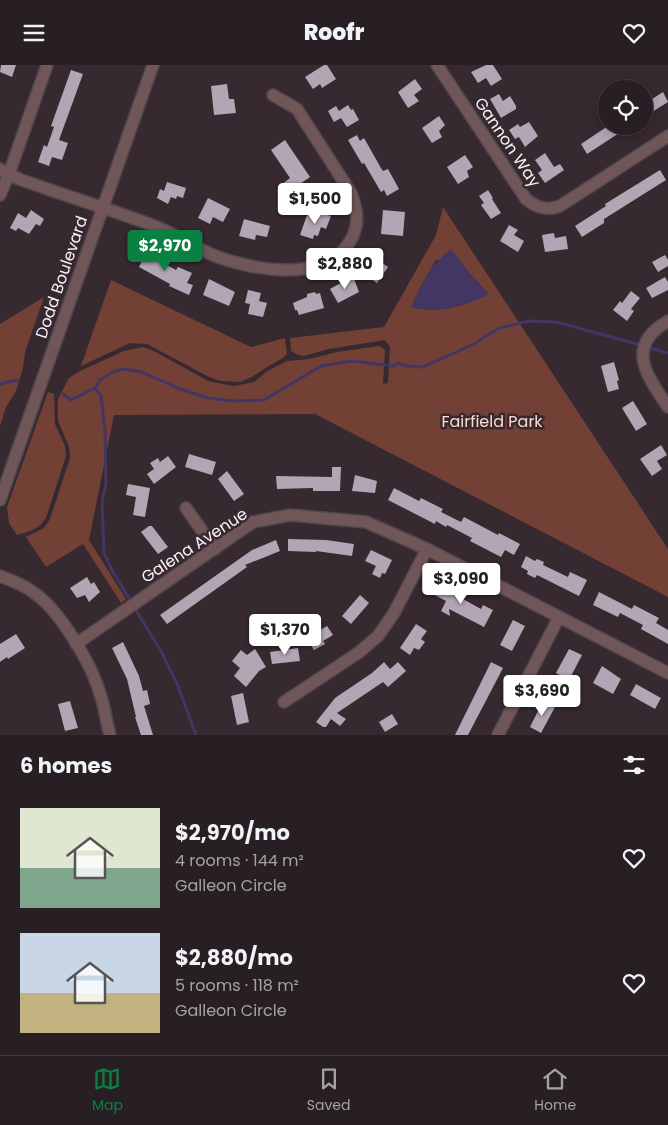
<!DOCTYPE html>
<html lang="en">
<head>
<meta charset="utf-8">
<style>
  :root { --surface:#281f24; --page:#30272c; --text:#f1f3f6; --muted:#a5a2a6; --line:#443d41; --accent:#0b8043 }
  body { margin:0; font-family:Poppins,sans-serif; background:var(--page); color:var(--text); height:100vh; display:flex; flex-direction:column; font-size:19px; white-space:nowrap }
  * { box-sizing:border-box; margin:0 }
  p { font-size:16px; color:var(--muted) }
  .icon { flex:none; width:28px; height:28px; fill:none; stroke:currentColor; stroke-width:2; stroke-linecap:round; stroke-linejoin:round }
  .map { position:relative; height:670px; overflow:hidden }
  .panel { display:flex; flex-direction:column; background:var(--surface); flex:1 }
  .panel>* { flex:none }
  .tools { position:absolute; left:598px; top:15px; display:grid; gap:10px }
  .tools a { display:grid; place-items:center; width:55px; height:55px; border-radius:50%; background:var(--surface); box-shadow:0 2px 12px #0003,0 0 0 1px var(--line); font-size:25px }
  .price { position:absolute; translate:-50% -42px; padding:0 11px; border-radius:5px; background:#fff; color:#222; font-size:16px; line-height:32px; filter:drop-shadow(0 1px 2px #0008) }
  .price::after { content:''; position:absolute; left:50%; top:30px; width:15px; height:11px; margin-left:-8px; background:inherit; clip-path:polygon(0 0,100% 0,50% 100%) }
  .price.active { background:var(--accent); color:#fff }
  ul { padding:0; list-style:none }
  li { display:flex; align-items:center; gap:15px; height:125px; padding:0 20px }
  li span { display:grid; place-items:center; flex:none; width:140px; height:100px; border-radius:0px; color:#555 }
  li>.icon { margin-inline-start:auto }
  span .icon { width:60px; height:60px; fill:#fffc; stroke-width:1 }
  li b { font-size:21px }
  h2 { display:flex; justify-content:space-between; align-items:center; height:60px; padding:0 20px; font-size:21px }
  header { display:flex; justify-content:space-between; align-items:center; height:65px; padding:0 20px; background:var(--surface); font-size:22px; font-weight:800 }
  .dock { display:flex; justify-content:space-around; align-items:center; height:70px; border-top:1px solid var(--line); background:var(--surface); font-size:14px; color:var(--muted) }
  .dock a { display:grid; justify-items:center; gap:2px }
  .dock .active { color:var(--accent) }
  .map>svg:first-child { display:block }
</style>
</head>
<body>
<header><svg class="icon" aria-label="menu" viewBox="0 0 24 24"><path d="M4 6h16M4 12h16M4 18h16"/></svg>Roofr<svg class="icon" aria-label="heart" viewBox="0 0 24 24"><path d="M12 20l-8-8c-3-5 5-10 8-4 3-6 11-1 8 4z"/></svg></header>
<div class="map">
<svg width="668" height="670" viewBox="0 0 668 670">
  <rect width="100%" height="100%" fill="#362930"/>
  <path fill="#724035" fill-rule="evenodd" d="M443 142 668 484V532L315 349 114 350 89 475 126 534 121 538 83 479 46 502 26 472 44 463 50 454 70 393 69 382 58 356V334L69 313 80 306 124 286 143 282 154 286 208 316 234 321 254 317 266 307 287 296 310 294 337 287 379 281 385 285 383 319 388 318 390 282 385 275 329 284 304 291 298 290 291 286 290 273 384 262 436 170ZM436 195 471 210 489 229C464 241 439 249 412 242L420 223Z
    M111 215 251 282 285 273 287 289 283 293 267 302 252 312 240 317 221 316 209 312 147 279 130 278 81 301Z
    M44 232 25 287 23 303 16 326 6 342 0 361V259Z
    M48 327 54 329 55 359 65 381 66 391 46 453C39 464 29 467 17 470L9 458 7 442Z"/>
  <path fill="#433664" d="M451 184 471 210 489 229C464 241 439 249 411 242 422 218 430 200 451 184Z"/>
  <g fill="none" stroke-linecap="round" stroke-linejoin="round">
    <path stroke="#433664" stroke-width="3" d="M647 282 668 288
      M0 319 17 315
      M95 323 101 331 105 366 106 419 102 438 104 488 113 507 129 533
      M63 329 71 335 95 323 100 315 113 307 123 304 142 307 180 324 208 333 233 336 264 335 321 301 352 296 394 301 398 298 407 301 423 302 472 280 499 263 529 256 556 257 641 280
      M137 547 161 586 178 621 196 670"/>
  </g>
  <path fill="#b1a6b4" d="M1 0H16L12 12 0 7Z
    M324 0H327L336 14 322 23 320 19 313 24 305 12Z
    M486 0H493L502 14 491 21 486 13 478 18 471 7Z
    M71 5 83 9 59 75 68 78 62 95 52 92 49 101 38 97 44 80 47 82 54 62 51 61Z
    M415 14 422 24 414 30 419 36 408 43 398 27Z
    M227 19 229 34H234L236 48 214 50 211 21Z
    M663 27 668 37 652 47 646 38Z
    M499 29 503 36 510 31 516 41V44L501 53 490 34Z
    M348 40 351 45 353 44 359 55 347 62 341 53 334 57 328 46 336 41 339 46Z
    M439 51 445 60 439 66 442 72 432 78 422 63Z
    M529 57 538 71 525 82 519 72 515 74 509 65 518 59 520 62Z
    M608 61H630L587 89 581 79Z
    M357 70 360 76 364 73 381 103 383 106 388 104 399 124 387 131 384 125 381 127 364 98 362 99 348 75Z
    M285 75 310 112 300 119 305 128 292 137 282 125 284 124 281 120 290 113 271 85Z
    M545 88 554 102 560 99 564 105 545 118 538 108 542 105 535 95Z
    M465 90 473 102 467 106 469 112 458 119 447 102Z
    M660 105 666 115 604 154V158L582 172 575 161 606 141 605 139Z
    M167 117 186 123 183 133 177 131 176 134 171 132 168 139 157 133 160 124 164 126Z
    M488 125 493 133 492 134 501 148 491 154 481 140 484 138 479 131Z
    M208 133 230 144 223 157 213 152 210 159 198 153Z
    M31 145 44 154 40 161 36 159 29 169 18 163 16 166 10 163 18 148 26 153Z
    M383 145 405 147 403 171 381 169Z
    M317 146 331 151 326 164 321 162 318 171 314 170 313 174 300 170 307 150 314 152Z
    M244 154 270 161 267 172 256 170 255 175 239 171Z
    M509 160 518 165 514 170 524 176 518 187 500 176Z
    M554 168 555 173 566 171 568 184 545 187 542 170Z
    M141 182 154 189 152 192 176 205 178 202 192 208 187 218 193 220 189 230 169 221 170 219 139 202 142 196 136 193Z
    M376 183 384 189 379 196 388 202 377 218 368 212 371 208 368 206 374 198 368 194Z
    M665 190 668 195V201L658 207 652 197Z
    M353 211 359 227 338 238 330 224Z
    M665 212 668 217V225L652 233 646 223Z
    M209 214 235 227 229 241 203 230Z
    M248 225 261 228 259 236 267 238 263 252 248 249 250 239 245 238Z
    M631 226 640 233 631 244 634 246 627 256 613 245 620 236 622 238Z
    M315 227 316 229 320 228 324 243 299 250 297 245H295L293 238 307 232V229Z
    M614 297 619 315 617 316 619 324 608 327 601 301Z
    M633 336 647 359 636 366 622 343Z
    M661 380 667 390 657 396 662 404 652 411 640 394Z
    M189 389 216 397 212 410 185 402Z
    M168 391 176 402 154 419 147 409 154 404 150 398 158 393 160 397Z
    M332 402H341L340 426H313V423L277 424 276 411 332 412Z
    M227 406 244 429 234 436 218 414Z
    M355 410 377 416 375 428 352 426Z
    M128 419 150 423 145 452 133 450 136 432 126 430Z
    M394 423 419 436 421 433 443 444 441 447 461 457 464 452 498 470 499 468 520 479 514 490 505 485 501 492 470 476 472 473 447 460 446 462 436 456 435 459 388 435Z
    M149 461H152L168 482 158 489 141 467Z
    M288 474 326 475 354 479 352 491 316 486V487L288 486Z
    M276 475 280 486 245 500 247 502 167 559 160 550 252 485Z
    M371 485 392 495 385 509 382 508 380 513 372 509 376 501 365 496Z
    M526 491 535 496 537 494 544 497 543 500 568 512 570 507 587 515 579 531 537 510 535 513 527 509 528 506 521 502Z
    M87 512 91 519 94 517 100 527 89 537 85 530 77 533 70 523Z
    M437 517 462 530 461 533 481 544 483 540 493 545 484 562 449 544 450 551 441 546 446 536 431 528Z
    M599 527 632 544 634 540 659 553 656 558 668 565V579L641 564 643 560 620 548 618 552 593 540Z
    M360 530 369 538 351 559 342 551Z
    M513 555 525 561 512 586 500 580Z
    M416 559 427 566 421 574 425 577 419 585 414 583 410 590 400 583Z
    M327 561 333 570 323 576 325 579 314 585 307 574V571L316 565 317 567Z
    M16 569 25 583 8 594 7 592 0 597V579Z
    M123 577 139 611 143 626 147 625 150 639 144 641 153 670H141L135 652H136L127 614 112 583Z
    M298 583 300 596 272 599 270 587Z
    M255 584 266 602 259 606 246 622 234 611 240 603 232 596 241 585 247 590Z
    M569 584 582 590 569 615 556 608Z
    M384 597 390 604 398 597 406 606 388 622 383 617 337 648 346 654 340 661 331 654 326 662H323L316 657 335 633 372 608Z
    M491 597 503 603 468 670H455Z
    M602 601 621 614 613 629 593 618Z
    M636 619 661 633 655 644 630 630Z
    M243 628 249 657 237 660 231 631Z
    M70 636 78 663 65 666 58 639Z
    M543 636 555 642 541 668 530 662Z
    M392 649 398 659 385 667 379 657Z"/>
  <g fill="none" stroke-linecap="round" stroke-linejoin="round">
    <defs>
      <path id="minor" d="M437 0 526 134C537 143 547 146 560 141L668 71
        M0 104 19 114C63 130 106 143 149 159 173 167 194 183 218 192 255 205 323 218 349 178 360 161 358 146 351 128L297 44 273 30
        M0 130 9 109 47 0
        M668 256C624 281 647 311 668 342
        M0 435 153 0
        M186 443 215 484
        M0 511C13 516 26 521 37 530 61 548 92 600 100 629 105 642 106 657 110 670
        M76 579 253 457 290 450 366 457 427 484 668 608
        M284 637 358 588 378 571 394 548 427 484
        M498 670 559 552"/>
    </defs>
    <use href="#minor" stroke="#51454c" stroke-width="14"/>
    <use href="#minor" stroke="#705659" stroke-width="11"/>
  </g>
  <g text-anchor="middle" stroke-width="5" stroke-linejoin="round" paint-order="stroke">
    <g font-size="16" fill="#f9f0f5" stroke="#362930">
      <text transform="translate(508 77) rotate(56)" y="6">Gannon Way</text>
      <text transform="translate(61 212) rotate(-71)" y="6">Dodd Boulevard</text>
      <text transform="translate(194 480) rotate(-33)" y="6">Galena Avenue</text>
    </g>
    <g font-size="16" fill="#fed9d0" stroke="#362930">
      <text x="492" y="362">Fairfield Park</text>
    </g>
  </g>
</svg>
<div class="tools">
<a><svg class="icon" aria-label="locate" viewBox="0 0 24 24"><circle cx="12" cy="12" r="6"/><path d="M12 2v4M12 18v4M2 12h4M18 12h4"/></svg></a>
</div>
<b class="price" style="left:315px;top:160px">$1,500</b>
<b class="price active" style="left:165px;top:207px">$2,970</b>
<b class="price" style="left:345px;top:225px">$2,880</b>
<b class="price" style="left:461px;top:540px">$3,090</b>
<b class="price" style="left:285px;top:591px">$1,370</b>
<b class="price" style="left:542px;top:652px">$3,690</b>
</div>
<section class="panel">
<h2>6 homes<svg class="icon" aria-label="filters" viewBox="0 0 24 24"><path d="M4 7h16M4 17h16"/><circle cx="9" cy="7" r="2"/><circle cx="15" cy="17" r="2"/></svg></h2>
<ul>
<li><span style="background:linear-gradient(#dfe7d0 60%,#7fa58c 0)"><svg class="icon" aria-label="home" viewBox="0 0 24 24"><path d="M3 11l9-7 9 7M6 9v11h12V9"/></svg></span><div><b>$2,970/mo</b><p>4 rooms · 144 m²</p><p>Galleon Circle</p></div><svg class="icon" aria-label="heart" viewBox="0 0 24 24"><path d="M12 20l-8-8c-3-5 5-10 8-4 3-6 11-1 8 4z"/></svg></li>
<li><span style="background:linear-gradient(#c9d6e8 60%,#c2b280 0)"><svg class="icon" aria-label="home" viewBox="0 0 24 24"><path d="M3 11l9-7 9 7M6 9v11h12V9"/></svg></span><div><b>$2,880/mo</b><p>5 rooms · 118 m²</p><p>Galleon Circle</p></div><svg class="icon" aria-label="heart" viewBox="0 0 24 24"><path d="M12 20l-8-8c-3-5 5-10 8-4 3-6 11-1 8 4z"/></svg></li>
</ul>
</section>
<nav class="dock">
<a class="active"><svg class="icon" aria-label="map" viewBox="0 0 24 24"><path d="M3 6l6-2 6 2 6-2v14l-6 2-6-2-6 2zM9 4v14M15 6v14"/></svg>Map</a>
<a><svg class="icon" aria-label="saved" viewBox="0 0 24 24"><path d="M7 4h10v16l-5-4-5 4z"/></svg>Saved</a>
<a><svg class="icon" aria-label="home" viewBox="0 0 24 24"><path d="M3 11l9-7 9 7M6 9v11h12V9"/></svg>Home</a>
</nav>
</body>
</html>
